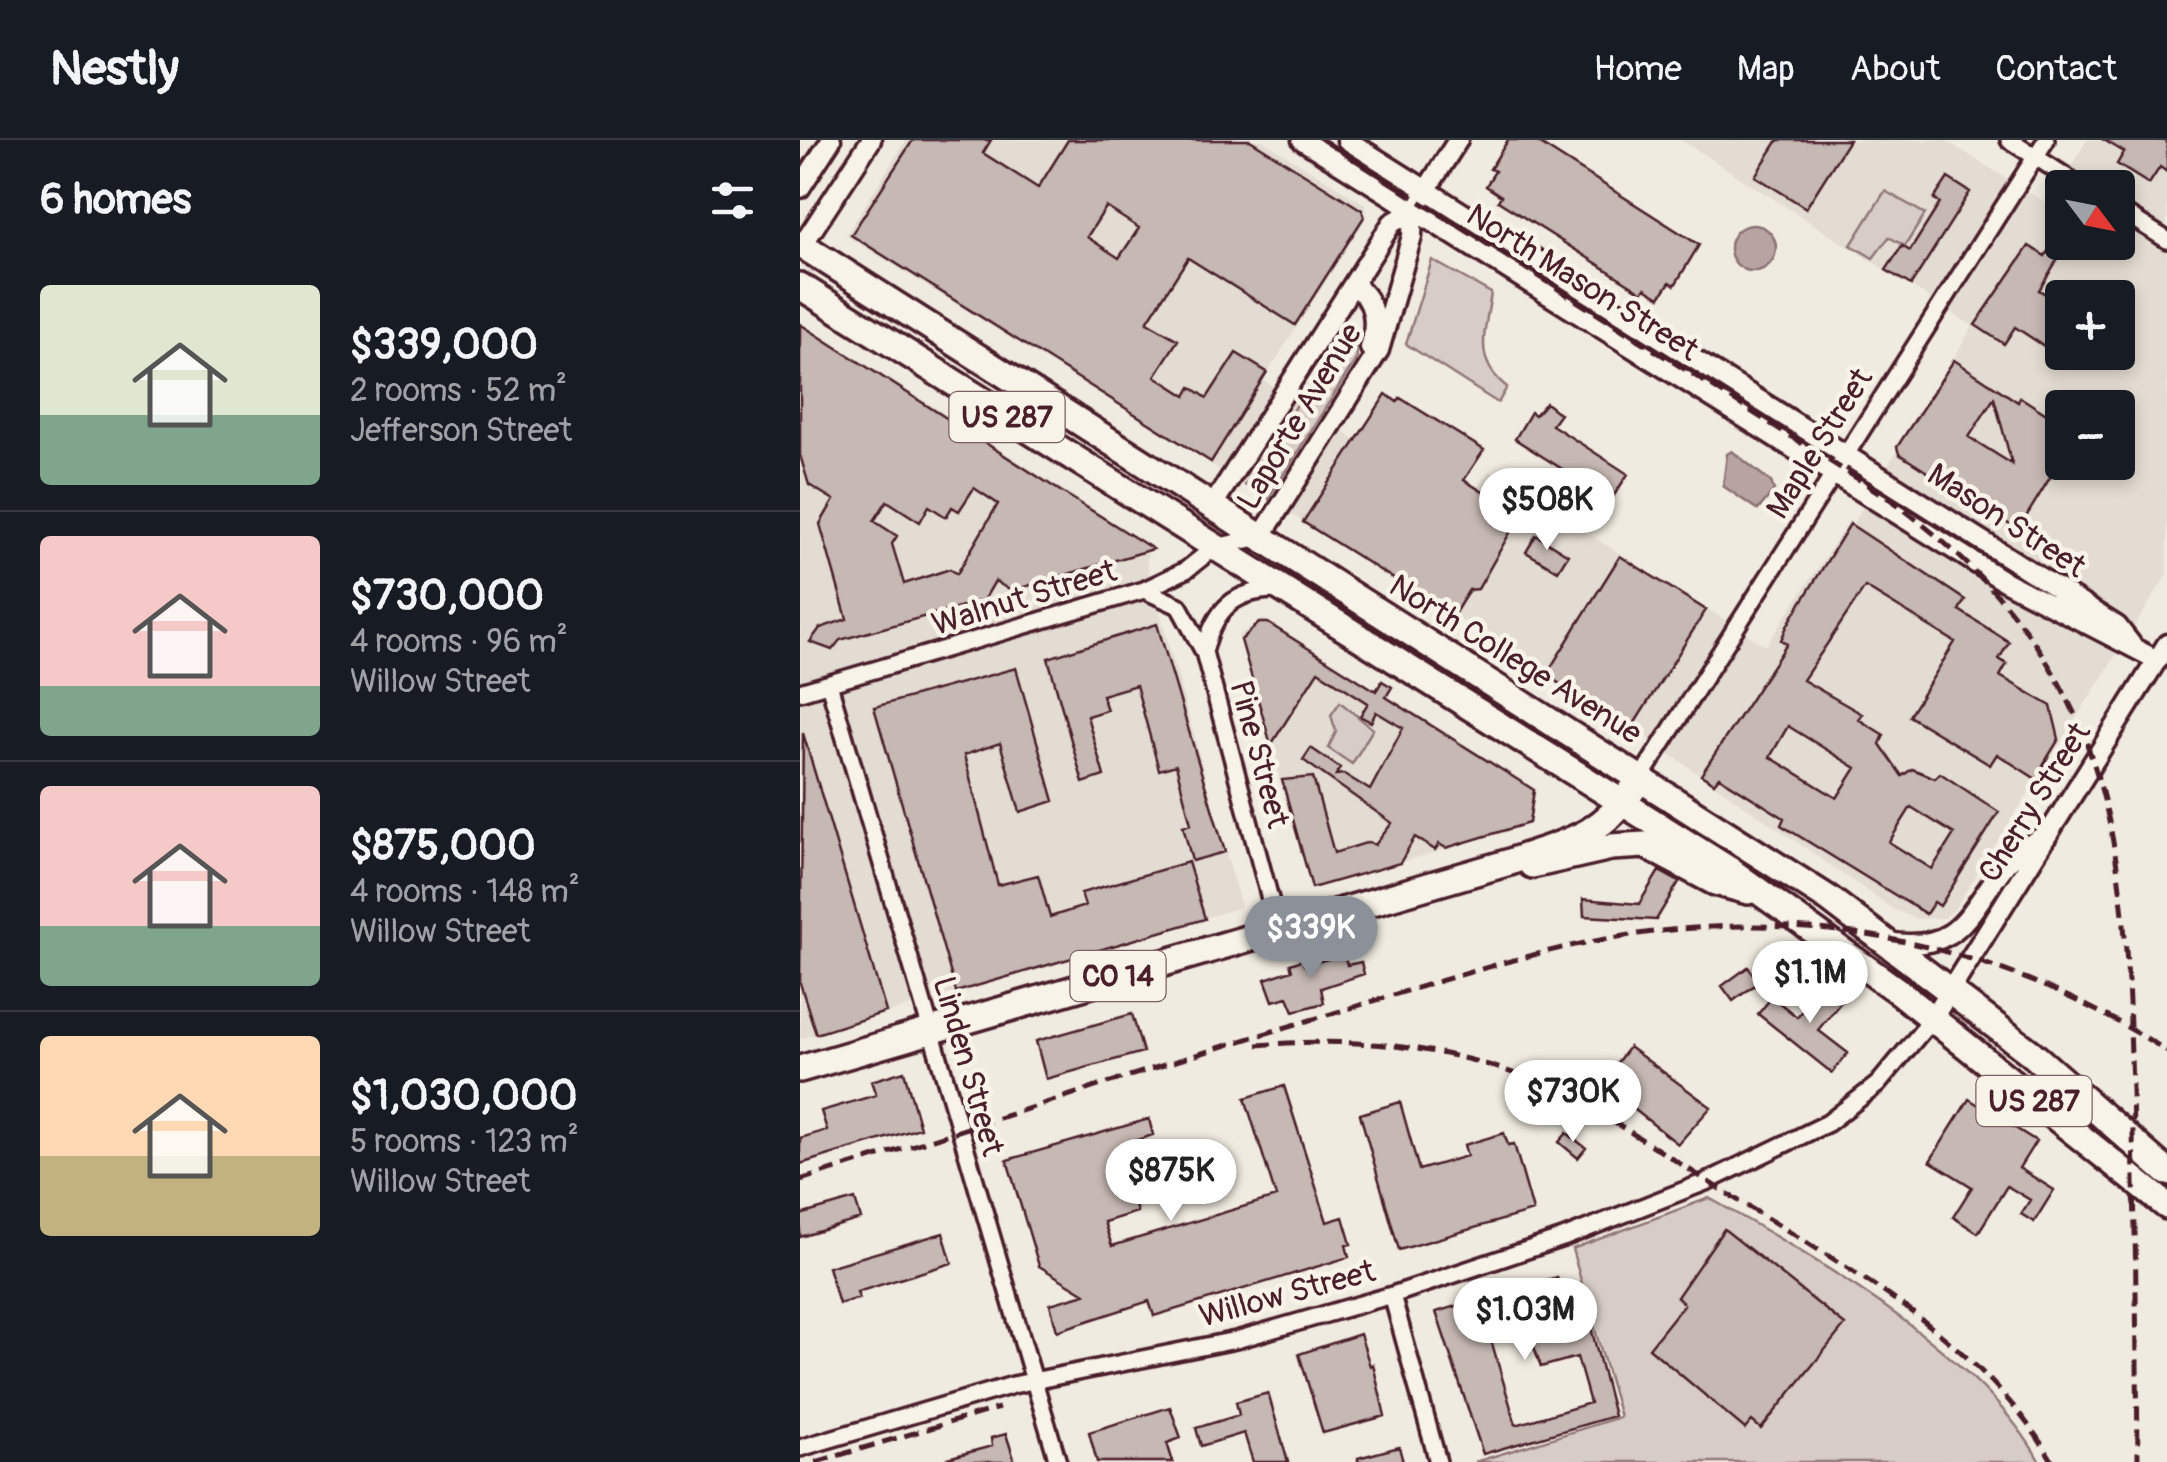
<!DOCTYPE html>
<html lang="en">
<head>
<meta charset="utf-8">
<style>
  :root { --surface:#171b24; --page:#242831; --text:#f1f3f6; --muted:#9ea1a6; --line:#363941; --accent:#8c9099 }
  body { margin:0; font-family:Pangolin,sans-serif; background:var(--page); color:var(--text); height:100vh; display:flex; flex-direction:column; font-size:38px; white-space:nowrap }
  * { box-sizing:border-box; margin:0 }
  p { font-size:32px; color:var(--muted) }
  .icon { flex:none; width:55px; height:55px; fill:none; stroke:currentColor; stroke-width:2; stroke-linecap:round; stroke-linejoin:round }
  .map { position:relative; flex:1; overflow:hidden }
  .drawer { display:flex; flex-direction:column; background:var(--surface); width:800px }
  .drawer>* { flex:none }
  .needle { width:65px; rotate:122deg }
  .controls { position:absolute; left:1245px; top:30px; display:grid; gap:20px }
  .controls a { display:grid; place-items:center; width:90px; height:90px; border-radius:10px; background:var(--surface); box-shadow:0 5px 15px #0003; font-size:50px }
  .price { position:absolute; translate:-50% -85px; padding:0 22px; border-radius:35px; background:#fff; color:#222; font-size:32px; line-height:65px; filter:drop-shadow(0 2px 5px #0008) }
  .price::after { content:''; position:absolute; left:50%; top:60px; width:30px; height:22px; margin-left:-15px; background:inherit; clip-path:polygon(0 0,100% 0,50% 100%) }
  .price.selected { background:var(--accent); color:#fff }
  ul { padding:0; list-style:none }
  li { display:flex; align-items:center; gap:30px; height:250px; padding:0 40px }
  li+li { border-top:2px solid var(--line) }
  li span { display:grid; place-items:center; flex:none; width:280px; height:200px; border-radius:10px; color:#555 }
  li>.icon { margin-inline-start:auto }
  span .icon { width:120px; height:120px; fill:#fffc; stroke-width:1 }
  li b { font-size:42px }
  h2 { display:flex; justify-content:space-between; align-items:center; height:120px; padding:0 40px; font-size:42px }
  header { display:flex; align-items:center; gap:60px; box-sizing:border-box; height:140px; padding:0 50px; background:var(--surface); border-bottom:2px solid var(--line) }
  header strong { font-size:48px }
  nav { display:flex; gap:55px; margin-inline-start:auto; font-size:35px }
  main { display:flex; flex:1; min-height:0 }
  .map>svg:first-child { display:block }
</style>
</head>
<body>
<header>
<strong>Nestly</strong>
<nav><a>Home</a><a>Map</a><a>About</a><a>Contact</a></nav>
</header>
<main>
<section class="drawer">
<h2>6 homes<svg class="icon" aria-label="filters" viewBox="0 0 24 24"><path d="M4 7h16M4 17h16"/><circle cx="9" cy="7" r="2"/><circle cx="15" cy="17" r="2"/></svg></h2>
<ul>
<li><span style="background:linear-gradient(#dfe7d0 65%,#7fa58c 0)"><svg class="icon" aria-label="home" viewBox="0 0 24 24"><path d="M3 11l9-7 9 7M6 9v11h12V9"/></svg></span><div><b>$339,000</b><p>2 rooms · 52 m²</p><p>Jefferson Street</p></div></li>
<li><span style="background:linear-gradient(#f6c9c9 75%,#7fa58c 0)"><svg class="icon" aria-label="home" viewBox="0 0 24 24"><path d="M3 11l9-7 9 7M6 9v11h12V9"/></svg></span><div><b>$730,000</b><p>4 rooms · 96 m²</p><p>Willow Street</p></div></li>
<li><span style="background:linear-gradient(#f6c9c9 70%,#7fa58c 0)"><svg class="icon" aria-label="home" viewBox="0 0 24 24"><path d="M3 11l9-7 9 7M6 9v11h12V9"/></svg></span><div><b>$875,000</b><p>4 rooms · 148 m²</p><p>Willow Street</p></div></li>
<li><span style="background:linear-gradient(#ffd9b3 60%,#c2b280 0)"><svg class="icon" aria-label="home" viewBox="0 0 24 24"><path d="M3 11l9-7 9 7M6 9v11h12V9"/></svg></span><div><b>$1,030,000</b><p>5 rooms · 123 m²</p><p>Willow Street</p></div></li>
</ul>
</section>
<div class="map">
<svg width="1367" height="1322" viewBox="0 0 1367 1322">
  <rect width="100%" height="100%" fill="#f0ebe0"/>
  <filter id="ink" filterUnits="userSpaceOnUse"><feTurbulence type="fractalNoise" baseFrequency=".01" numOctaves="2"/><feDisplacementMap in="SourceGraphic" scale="20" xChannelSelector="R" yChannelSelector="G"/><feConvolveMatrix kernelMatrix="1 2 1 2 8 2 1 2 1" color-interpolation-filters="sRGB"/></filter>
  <g filter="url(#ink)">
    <path fill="#e3dcd2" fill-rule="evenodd" d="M106 0H462L565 64 567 76 463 240 664 369 689 331 966 506 1049 381 1053 383 1173 186 881 0H1145L1248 64 1287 0H1367V435L1154 770 1145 778 1117 779 1093 769 834 589 46 95ZM1262 48H1318V102H1262ZM1262 158H1318V212H1262ZM1262 268H1318V322H1262Z
      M0 182 348 404 347 425 441 767 0 899Z
      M464 479 736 649 730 684 512 749 438 496Z"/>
    <path fill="#d8cdc6" stroke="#917678" stroke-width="2.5" d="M1085 51 1125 74 1105 106 1089 97 1073 118 1051 105Z
      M632 120 691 153C686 191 672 220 707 247L698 263 606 204Z
      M541 197 555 201 557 218 468 359 445 345Z
      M540 562 573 589 552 624 528 608 536 592 531 575Z
      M909 1058C1016 1118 1181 1214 1240 1322H675L820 1277 772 1109Z"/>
    <path fill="#b7a4a2" stroke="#8b6f72" stroke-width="2.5" d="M930 108a23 23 0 1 1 46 0a23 23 0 1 1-46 0Z
      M932 311 971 342 974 350 958 370 923 346 927 314Z"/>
    <path fill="#c6b8b3" stroke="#4a1f2b" stroke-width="2.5" fill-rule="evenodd" d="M113 0H191L183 13 238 48 268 0H450L562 70 564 77 495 185 388 118 347 182 378 200 355 236 386 256 391 247 407 258 436 213 467 232 411 322 51 95ZM306 67 339 88 319 118 287 97Z
      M708 0H734L899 105 875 145 870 142 860 157 845 148 842 152 698 61 701 56 686 46 695 31 690 29Z
      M978 0H1049L1006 68 955 36Z
      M1304 0H1367V32L1360 27 1349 44 1317 24 1324 12Z
      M1148 38 1170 52 1111 145 1086 130 1102 106 1110 111 1140 63 1134 59Z
      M1254 102H1268L1239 150 1262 164V183L1247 208 1215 187 1204 204 1175 185 1229 106 1245 116Z
      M0 184 254 347 353 409 211 451 195 441 184 460 40 500 32 510 10 502 20 488 47 479 20 384 34 360 9 345 0 315ZM174 348 198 364 157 434 150 429 104 444 92 404 97 396 74 381 87 361 120 382 129 366 146 377 152 367 159 371Z
      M1154 220 1218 262 1220 257 1262 284V330L1257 326 1218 390 1099 314 1097 307ZM1194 258 1212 324 1169 297Z
      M586 254 597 262 600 258 684 310 664 340 720 375 678 449 669 450 653 476 503 382Z
      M746 263 760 274 752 285 828 334 811 360 715 299 731 272 735 275Z
      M1050 384 1165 460 1159 470 1209 502 1199 519 1207 524 1200 536 1251 566 1259 599 1243 625 1256 632 1247 646 1197 614 1190 625 1109 576 1155 502 1065 447 1003 540 1062 574 1058 579 1084 595 1080 604 1102 636 1112 629 1135 638 1140 633 1199 672 1140 766 1134 762 1126 774 981 685 984 678 919 637 914 643 901 635 987 504 981 500 988 484ZM988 586 1056 628 1037 658 970 617ZM1111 667 1154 694 1132 729 1089 702Z
      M736 395 768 415 758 431 726 412Z
      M820 416 906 470 831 589 746 535Z
      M459 483H468L576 551 582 541 592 547 586 557 734 650 729 683 646 708 639 704 635 710 615 697 600 723 512 748 482 640 513 637 534 713 569 702 575 705 592 683 503 620 511 608 540 628 536 635 544 634 570 650 603 588 576 572 571 582 560 576 568 563 518 531 471 605 441 500Z
      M357 484 425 712 392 721 383 686 391 684 376 625 359 630 336 545 302 555 307 570 287 576 304 636 283 643 248 518Z
      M216 528 254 661 220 672 200 603 164 615 198 745 238 735 250 777 285 766 281 753 388 722 405 779 156 852 74 567Z
      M3 593 86 872 16 894 0 843Z
      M859 731 879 742 856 780 784 776 783 759 839 764Z
      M544 815 547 825 561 822 564 834 521 848 524 863 494 871 488 857 473 861 465 839 492 830 490 824 502 820 504 825Z
      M948 827 959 842 933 861 922 846Z
      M1024 841 1045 857 1018 890 1048 913 1032 933 958 874 972 857 997 877Z
      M332 874 343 912 246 939 236 901Z
      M829 907 911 967 878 1004 801 943Z
      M104 931 120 988 0 1024V998L27 990 21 971 76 955 71 941Z
      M484 946 527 1082 543 1077 551 1104 546 1105 549 1117 354 1176 349 1161 257 1191 250 1164 285 1154 239 1126 207 1020 349 979 353 995 318 1006 337 1072 304 1082 312 1106 476 1057 445 958Z
      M1169 959 1236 1001 1219 1028 1254 1050 1234 1082 1221 1074 1230 1060 1207 1046 1178 1093 1153 1077 1172 1047 1130 1021Z
      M600 962 619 1030 667 1016 664 1005 704 993 708 1005 714 1004 733 1071 599 1110 560 974Z
      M767 993 786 1008 778 1018 759 1002Z
      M55 1059 61 1079 0 1097V1075Z
      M924 1089 1045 1185 961 1289 952 1281 945 1289 849 1208 884 1164 877 1157Z
      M143 1093 152 1123 57 1152 59 1158 39 1164 28 1127Z
      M757 1137 760 1149 780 1145 814 1276 683 1314 636 1172 679 1159 716 1285 790 1263 777 1217 741 1227 714 1149Z
      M560 1194 570 1226 573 1224 585 1276 523 1293 499 1214Z
      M468 1253 488 1322H453L444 1293 401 1306 396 1288 439 1275 436 1262Z
      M370 1267 381 1298 367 1303 373 1322H297L289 1292Z
      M206 1294 215 1322H149L148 1318 192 1306 191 1298Z
      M599 1307 603 1322H558V1318Z"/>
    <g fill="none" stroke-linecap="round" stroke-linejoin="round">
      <defs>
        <path id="minor" d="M1209 0 1284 48
          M1318 69 1367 100
          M344 450 379 466 404 512 478 789
          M404 512C415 468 435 449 480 450
          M29 544 258 1322
          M0 552 344 450 386 430 415 407 461 397
          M841 637 1246 0
          M592 1155 638 1322
          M0 1308 213 1245 436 1200 592 1155 763 1098 908 1041 1028 983 1078 944 1133 878"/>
        <path id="tertiary" d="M502 0 1204 441 1357 520
          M547 0 1317 486 1331 504
          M0 48 31 0
          M0 109 71 0
          M554 145C576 161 577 183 570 208
          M413 365 592 83 613 71 658 0
          M461 397 579 210 612 96 613 71
          M1087 802C1161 814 1167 773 1206 724 1216 713 1231 704 1243 696
          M1133 878 1367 504"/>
        <path id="trunk" d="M0 104 1029 759 1231 913 1367 1032
          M0 146 928 729 1099 852 1367 1066
          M732 725 811 707 845 705 915 742 948 751
          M0 929 710 722C764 702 798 699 833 649"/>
      </defs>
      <use href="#minor" stroke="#4a1f2b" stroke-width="22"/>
      <use href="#tertiary" stroke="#4a1f2b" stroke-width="25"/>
      <use href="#trunk" stroke="#4a1f2b" stroke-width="32"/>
      <use href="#minor" stroke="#f7f3e8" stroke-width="15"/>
      <use href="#tertiary" stroke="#f7f3e8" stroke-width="18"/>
      <use href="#trunk" stroke="#f7f3e8" stroke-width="25"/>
      <path stroke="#4a1f2b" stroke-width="5" stroke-dasharray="15 8" stroke-linecap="butt" d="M523 0 1091 360C1314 524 1325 693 1332 950 1335 1074 1337 1198 1338 1322
        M457 905C540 898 625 903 704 930 783 957 853 1007 923 1051 1045 1128 1176 1193 1253 1322
        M0 1040C179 987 355 925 534 873 611 850 688 825 766 807 982 759 1181 793 1367 911
        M16 1322 199 1268"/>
    </g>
  </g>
  <g text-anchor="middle" stroke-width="9" stroke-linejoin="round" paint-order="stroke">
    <g fill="#f7f3e8" stroke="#7e5f64" stroke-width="2.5">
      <rect x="149.5" y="252" width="115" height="50" rx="8"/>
      <rect x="270.5" y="811" width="95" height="50" rx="8"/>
      <rect x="1176.5" y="936" width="115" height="50" rx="8"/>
    </g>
    <g font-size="30" font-weight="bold" fill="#4a1f2b">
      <text x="207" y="287">US 287</text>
      <text x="318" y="846">CO 14</text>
      <text x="1234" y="971">US 287</text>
    </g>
    <g font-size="32" fill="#4a1f2b" stroke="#f7f3e8">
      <text transform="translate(783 142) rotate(32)" y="11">North Mason Street</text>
      <text transform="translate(499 276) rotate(-59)" y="11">Laporte Avenue</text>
      <text transform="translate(1019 303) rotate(-58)" y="11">Maple Street</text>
      <text transform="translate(1207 380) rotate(33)" y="11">Mason Street</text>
      <text transform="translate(224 457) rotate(-17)" y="11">Walnut Street</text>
      <text transform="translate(716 519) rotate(32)" y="11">North College Avenue</text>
      <text transform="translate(460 614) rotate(75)" y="11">Pine Street</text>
      <text transform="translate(1234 662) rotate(-58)" y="11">Cherry Street</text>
      <text transform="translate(169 926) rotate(74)" y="11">Linden Street</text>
      <text transform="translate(487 1153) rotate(-15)" y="11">Willow Street</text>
    </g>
  </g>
</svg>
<div class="controls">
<a><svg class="needle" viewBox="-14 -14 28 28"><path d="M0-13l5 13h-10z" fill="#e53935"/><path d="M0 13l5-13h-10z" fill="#9ea1a6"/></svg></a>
<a>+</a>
<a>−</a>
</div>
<b class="price" style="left:747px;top:413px">$508K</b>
<b class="price selected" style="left:511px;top:841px">$339K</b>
<b class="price" style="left:1010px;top:886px">$1.1M</b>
<b class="price" style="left:773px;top:1005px">$730K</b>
<b class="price" style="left:371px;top:1084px">$875K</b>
<b class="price" style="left:725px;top:1223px">$1.03M</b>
</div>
</main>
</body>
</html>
